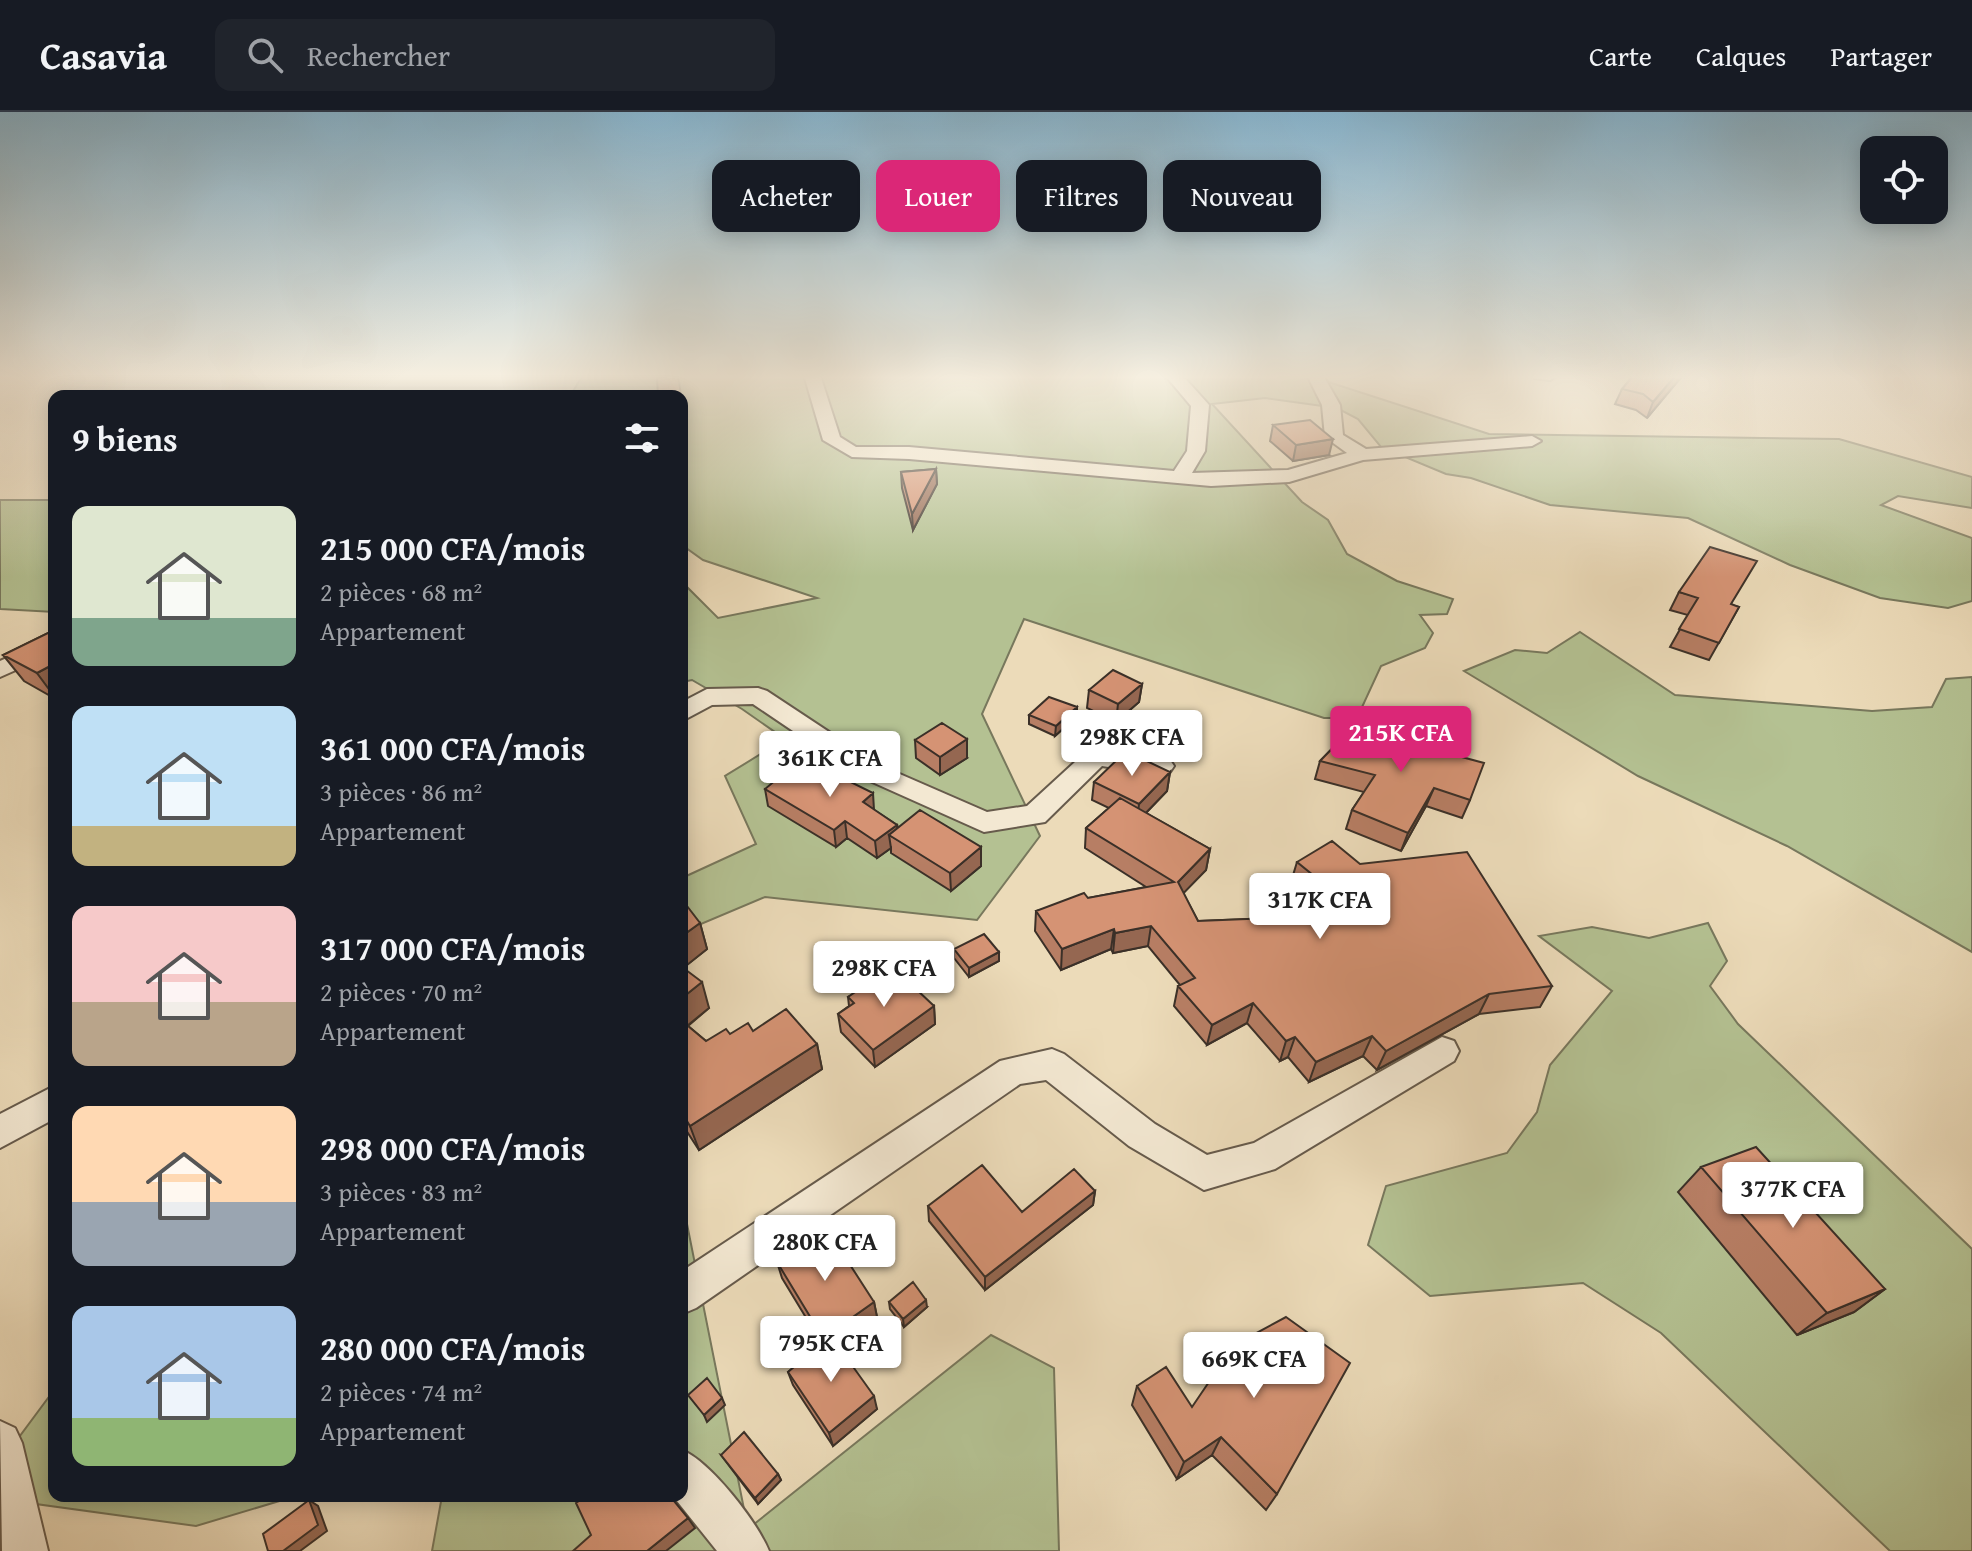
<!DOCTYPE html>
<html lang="fr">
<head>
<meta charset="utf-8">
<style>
  :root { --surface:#171b24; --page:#20242c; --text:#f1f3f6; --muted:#9ea1a6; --line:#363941; --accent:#db2777 }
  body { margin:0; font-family:"Gentium Book Plus",serif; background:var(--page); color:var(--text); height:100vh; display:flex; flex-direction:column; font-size:30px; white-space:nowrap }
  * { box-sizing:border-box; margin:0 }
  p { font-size:26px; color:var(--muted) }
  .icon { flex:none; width:44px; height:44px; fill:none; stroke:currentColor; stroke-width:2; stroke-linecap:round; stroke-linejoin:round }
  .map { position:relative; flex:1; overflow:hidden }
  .side { position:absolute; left:48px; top:278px; width:640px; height:1112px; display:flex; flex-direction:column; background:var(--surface); border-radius:16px; box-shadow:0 4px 20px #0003 }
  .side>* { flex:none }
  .guide { position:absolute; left:712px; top:48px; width:760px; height:72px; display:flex; gap:16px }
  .buttons { position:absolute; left:1860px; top:24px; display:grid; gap:16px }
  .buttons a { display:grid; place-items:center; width:88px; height:88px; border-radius:16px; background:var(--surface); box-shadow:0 4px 20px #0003; font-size:40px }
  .price { position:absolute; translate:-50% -68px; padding:0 18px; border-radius:8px; background:#fff; color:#222; font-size:26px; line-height:52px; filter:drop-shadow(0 2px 4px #0008) }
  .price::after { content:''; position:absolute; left:50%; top:48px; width:24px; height:18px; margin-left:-12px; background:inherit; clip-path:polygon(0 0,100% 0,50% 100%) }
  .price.selected { background:var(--accent); color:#fff }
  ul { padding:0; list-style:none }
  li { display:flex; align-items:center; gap:24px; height:200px; padding:0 24px }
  li span { display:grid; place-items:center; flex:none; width:224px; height:160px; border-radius:16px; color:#555 }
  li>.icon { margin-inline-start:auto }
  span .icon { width:96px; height:96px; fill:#fffc; stroke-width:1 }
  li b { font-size:34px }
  h2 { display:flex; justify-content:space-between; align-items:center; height:96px; padding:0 24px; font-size:34px }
  .pill { padding:0 28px; border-radius:16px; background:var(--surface); box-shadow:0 4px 20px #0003; font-size:28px; line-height:72px }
  .pill.selected { background:var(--accent); color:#fff }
  header { display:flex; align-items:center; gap:48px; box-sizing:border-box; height:112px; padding:0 40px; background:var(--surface); border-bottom:2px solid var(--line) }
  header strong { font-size:38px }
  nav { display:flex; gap:44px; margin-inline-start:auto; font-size:28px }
  .search { width:560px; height:72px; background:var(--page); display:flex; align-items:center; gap:20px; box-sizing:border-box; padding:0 28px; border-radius:16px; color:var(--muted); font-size:30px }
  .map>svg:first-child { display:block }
</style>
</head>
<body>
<header>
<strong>Casavia</strong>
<div class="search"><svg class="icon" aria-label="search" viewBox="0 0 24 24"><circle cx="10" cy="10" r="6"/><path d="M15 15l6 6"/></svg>Rechercher</div>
<nav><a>Carte</a><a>Calques</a><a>Partager</a></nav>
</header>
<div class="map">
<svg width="1972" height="1439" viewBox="0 0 1972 1439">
  <rect width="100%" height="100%" fill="#ecdbb9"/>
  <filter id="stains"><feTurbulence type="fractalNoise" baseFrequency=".0025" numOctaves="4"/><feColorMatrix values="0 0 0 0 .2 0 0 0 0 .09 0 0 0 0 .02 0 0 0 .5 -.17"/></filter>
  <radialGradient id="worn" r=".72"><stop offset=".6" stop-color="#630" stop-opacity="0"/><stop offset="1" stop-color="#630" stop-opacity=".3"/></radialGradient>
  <path fill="#b4c192" stroke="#78785d" stroke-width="2" d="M583 263H1307L1489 322 1839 327 1972 365V396L1898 384 1881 393 1972 426V489L1948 496 1880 486 1790 453 1688 406 1550 393 1471 366 1446 362 1381 335 1358 307 1337 296 1265 286 1212 292 1302 390 1328 408 1347 442 1397 469 1453 487 1447 502 1420 503 1433 521 1425 536 1381 554 1357 606H1324L1024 507 982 602 1040 724 977 808 765 785 682 820V766L756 732 725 664 785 627 742 597 692 568 682 570V470L718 506 817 486 703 448 682 433V284H570Z
    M0 388H54V500L0 497Z
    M1580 520 1675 583 1872 599 1932 595 1946 567 1972 565V840L1787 734 1638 664 1464 559 1515 538 1547 541Z
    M1708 811 1727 849 1710 874 1738 912 1972 1137V1439H1890L1661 1221 1583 1171 1430 1184 1368 1133 1386 1074 1507 1041 1537 1000 1550 953 1612 879 1539 824 1592 815 1649 826Z
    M682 1087 748 1417 991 1223 1054 1256 1059 1439H432L442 1384H682Z
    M54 1278V1384H296L196 1414 36 1392 14 1332Z"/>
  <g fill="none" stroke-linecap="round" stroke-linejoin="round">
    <defs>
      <path id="minor" d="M804 263H820L840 325 856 335H909L1174 359 1187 339 1191 294 1165 263H1182L1209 293 1205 339 1192 361 1288 358 1347 341 1325 325 1322 293 1307 263H1323L1340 293 1343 323 1366 337 1532 324 1541 329 1532 334 1363 348 1289 370 1211 374 909 347 852 345 823 328Z
        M1532 263H1558L1550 268 1534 266Z
        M54 525V541L0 565V549Z
        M758 576 767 579 879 653 987 700 1027 694 1087 639 1096 636 1161 645 1170 648 1174 654 1170 660 1161 663 1102 654 1045 710 984 720 861 665 753 592 712 593 682 609V590L707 577Z
        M1442 925 1454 929 1459 939 1454 949 1275 1057 1204 1078 1129 1034 1046 968 1020 972 696 1196 682 1202V1159L1000 949 1052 937 1064 942 1155 1012 1207 1043 1254 1031Z
        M54 974V1007L0 1036V1002Z
        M0 1309 15 1316 22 1331 48 1439H2Z
        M682 1338C711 1350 757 1410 769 1439H717L673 1384H682Z"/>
    </defs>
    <use href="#minor" stroke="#675b4c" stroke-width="4"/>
    <use href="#minor" fill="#f3e8d2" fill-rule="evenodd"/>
  </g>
  <path fill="#b77e64" stroke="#3b3028" stroke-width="2" d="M1634 263H1683L1647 306 1636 298 1615 292 1622 277Z
    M1273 313 1329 343 1293 349 1270 329Z
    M936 357 937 372 913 418 902 376 901 360Z
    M1679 480 1739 495 1709 548 1670 535 1688 503 1670 498Z
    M54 518V586L24 569 3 543Z
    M1142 572 1139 590 1116 610 1087 596 1089 578Z
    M1029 603 1077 604 1055 624 1029 612Z
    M1358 610 1470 688 1462 706 1426 694 1401 739 1346 717 1352 698 1364 680 1315 667 1320 649Z
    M915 628 967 646 940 663 916 646Z
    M1170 660 1167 679 1146 701 1210 737 1206 758 1183 781 1198 809 1300 805 1320 795 1291 770 1297 750 1360 752 1552 874 1540 895 1479 902 1377 958 1363 944 1309 970 1288 945 1280 949 1247 911 1207 933 1174 894 1178 874 1180 873 1148 834 1113 841 1111 837 1061 858 1035 819 1036 799 1088 786 1146 775 1085 736 1086 716 1109 696 1092 688 1094 670Z
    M765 677 874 698 897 713 898 716 981 735V754L951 779 891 741V736L877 746 847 726 836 735 768 694Z
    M682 798 700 811 707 837 683 856 709 896 688 914 706 929 730 922 753 919 817 932 822 957 699 1038 682 1012Z
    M954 837 999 840V849L969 865 954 846Z
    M886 870 934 894 935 912 875 955 841 920 838 902 849 894 848 885Z
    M1701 1055 1885 1177 1854 1200 1797 1223 1678 1080Z
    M1095 1079 1093 1093 985 1178 929 1109 928 1094 1022 1100Z
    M777 1150 874 1190 877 1205 838 1233 877 1297 833 1334 793 1273 788 1260 822 1232 782 1166Z
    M889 1190 927 1195 904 1215 890 1197Z
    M1137 1274 1192 1295 1277 1382 1266 1398 1212 1343 1177 1367 1132 1293Z
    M721 1343 778 1362 781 1368 758 1392Z"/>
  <path fill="#956751" stroke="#3b3028" stroke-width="2" d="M1676 263H1683L1647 306 1653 290Z
    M682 285 684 303H682Z
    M1333 327 1329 343 1293 349 1296 333Z
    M936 357 937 372 913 418 912 402Z
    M54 552V584L37 561Z
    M1142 572 1139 590 1116 610 1118 592Z
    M1077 595V604L1055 624 1056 614Z
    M967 627V646L940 663V645Z
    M1170 660 1167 679 1137 710 1139 692Z
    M1434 676 1426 694 1401 739 1408 721Z
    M873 681 874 698 863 690Z
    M845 709 847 726 836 735 834 718Z
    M897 713 898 728 889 723 891 736 877 746 875 729Z
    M981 735V754L951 779 950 761Z
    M1210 737 1206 758 1174 791 1178 770Z
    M700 811 707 837 682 857V824Z
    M1151 814 1148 834 1113 841 1115 821Z
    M1114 817 1111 837 1061 858 1062 837Z
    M999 840V849L969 865V856Z
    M702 870 709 896 682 918V886Z
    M1489 882 1479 902 1377 958 1386 939Z
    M1253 891 1247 911 1207 933 1212 913Z
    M934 894 935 912 875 955 873 938Z
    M1372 924 1363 944 1309 970 1316 950Z
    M1295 925 1288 945 1280 949 1286 929Z
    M817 932 822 957 699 1038 690 1014Z
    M1095 1079 1093 1093 985 1178V1165Z
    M1885 1177 1854 1200 1797 1223 1827 1201Z
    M926 1188 927 1195 904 1215 903 1207Z
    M874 1190 877 1205 827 1241 823 1226Z
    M874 1284 877 1297 833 1334 829 1321Z
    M722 1286 725 1293 707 1310 704 1303Z
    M1221 1325 1212 1343 1177 1367 1184 1350Z
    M778 1362 781 1368 758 1392 755 1386Z
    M309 1388 318 1394 327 1419 300 1439H283Z
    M688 1406 695 1416 666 1439H647Z"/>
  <path fill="#d59374" stroke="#3b3028" stroke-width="2" d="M678 263 681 284H658L657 266Z
    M1634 263H1676L1653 290 1643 282 1622 277Z
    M1310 308 1333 327 1296 333 1273 313Z
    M936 357 912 402 901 360Z
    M1710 435 1757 449 1731 492 1739 495 1719 531 1679 517 1698 486 1679 480Z
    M54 518V552L37 561 3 543Z
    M1113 558 1142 572 1118 592 1089 578Z
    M1049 585 1077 595 1056 614 1029 603Z
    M1358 610 1432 637 1484 651 1470 688 1434 676 1408 721 1352 698 1375 663 1320 649Z
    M942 611 967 627 940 645 915 628Z
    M1123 642 1134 643 1170 660 1139 692 1094 670Z
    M802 646 873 681 863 690 897 713 875 729 845 709 834 718 765 677Z
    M1120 686 1210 737 1178 770 1198 809 1300 805 1340 785 1297 750 1332 729 1360 752 1467 740 1552 874 1489 882 1386 939 1372 924 1316 950 1295 925 1286 929 1253 891 1212 913 1178 874 1195 866 1151 814 1115 821 1114 817 1062 837 1036 799 1084 781 1088 786 1174 770 1086 716Z
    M920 698 981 735 950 761 889 723Z
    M687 794 700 811 682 824V798Z
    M984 822 999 840 969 856 954 837Z
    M682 855 702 870 682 886Z
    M899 861 934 894 873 938 838 902 854 891 848 885 880 863 886 870Z
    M786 897 817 932 690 1014 682 1001V909L706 929 726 917 730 922 748 911 753 919Z
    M1756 1035 1885 1177 1827 1201 1701 1055Z
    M982 1053 1022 1100 1074 1057 1095 1079 985 1165 928 1094Z
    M827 1117 874 1190 823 1226 777 1150Z
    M913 1170 926 1188 903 1207 889 1190Z
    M1286 1205 1350 1251 1277 1382 1221 1325 1184 1350 1137 1274 1166 1255 1192 1295 1234 1233Z
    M831 1224 874 1284 829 1321 788 1260Z
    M707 1266 722 1286 704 1303 688 1283Z
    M744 1320 778 1362 755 1386 721 1343Z
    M586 1384H670L688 1406 647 1439H573L591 1423 576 1391Z
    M309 1388 318 1413 283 1439H268L263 1422Z"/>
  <linearGradient id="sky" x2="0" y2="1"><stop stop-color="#88b7d2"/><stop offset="0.57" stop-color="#f6efe0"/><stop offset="1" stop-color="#f6efe0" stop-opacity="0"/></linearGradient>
  <rect width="1972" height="465" fill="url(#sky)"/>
  <rect width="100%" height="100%" filter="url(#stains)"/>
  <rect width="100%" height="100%" fill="url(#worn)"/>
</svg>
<div class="buttons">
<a><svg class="icon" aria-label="locate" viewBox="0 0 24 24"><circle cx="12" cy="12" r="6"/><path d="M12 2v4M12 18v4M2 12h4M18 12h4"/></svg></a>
</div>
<b class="price selected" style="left:1401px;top:662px">215K CFA</b>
<b class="price" style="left:1132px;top:666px">298K CFA</b>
<b class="price" style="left:830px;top:687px">361K CFA</b>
<b class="price" style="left:1320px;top:829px">317K CFA</b>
<b class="price" style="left:884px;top:897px">298K CFA</b>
<b class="price" style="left:1793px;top:1118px">377K CFA</b>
<b class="price" style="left:825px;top:1171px">280K CFA</b>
<b class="price" style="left:831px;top:1272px">795K CFA</b>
<b class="price" style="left:1254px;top:1288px">669K CFA</b>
<div class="guide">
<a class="pill">Acheter</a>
<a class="pill selected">Louer</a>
<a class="pill">Filtres</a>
<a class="pill">Nouveau</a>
</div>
<section class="side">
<h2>9 biens<svg class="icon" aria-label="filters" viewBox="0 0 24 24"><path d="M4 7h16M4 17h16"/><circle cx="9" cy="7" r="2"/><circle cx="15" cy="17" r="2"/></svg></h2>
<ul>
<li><span style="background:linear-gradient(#dfe7d0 70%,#7fa58c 0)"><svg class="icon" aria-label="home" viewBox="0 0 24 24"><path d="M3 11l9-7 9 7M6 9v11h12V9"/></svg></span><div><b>215 000 CFA/mois</b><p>2 pièces · 68 m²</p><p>Appartement</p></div></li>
<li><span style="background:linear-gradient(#bfe0f5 75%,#c2b280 0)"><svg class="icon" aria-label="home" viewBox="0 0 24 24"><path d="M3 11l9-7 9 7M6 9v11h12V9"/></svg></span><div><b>361 000 CFA/mois</b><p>3 pièces · 86 m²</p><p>Appartement</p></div></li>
<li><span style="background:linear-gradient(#f6c9c9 60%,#b9a48a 0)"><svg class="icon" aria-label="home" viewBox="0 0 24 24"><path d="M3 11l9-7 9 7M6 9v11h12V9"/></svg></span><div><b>317 000 CFA/mois</b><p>2 pièces · 70 m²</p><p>Appartement</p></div></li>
<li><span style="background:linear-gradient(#ffd9b3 60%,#9aa5b1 0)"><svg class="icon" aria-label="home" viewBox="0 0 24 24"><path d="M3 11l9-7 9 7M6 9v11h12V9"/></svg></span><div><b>298 000 CFA/mois</b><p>3 pièces · 83 m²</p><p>Appartement</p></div></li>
<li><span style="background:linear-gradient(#a9c7e8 70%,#8fb573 0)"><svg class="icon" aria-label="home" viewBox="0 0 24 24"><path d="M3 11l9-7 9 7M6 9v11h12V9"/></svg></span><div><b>280 000 CFA/mois</b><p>2 pièces · 74 m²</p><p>Appartement</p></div></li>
</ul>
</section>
</div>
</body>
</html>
